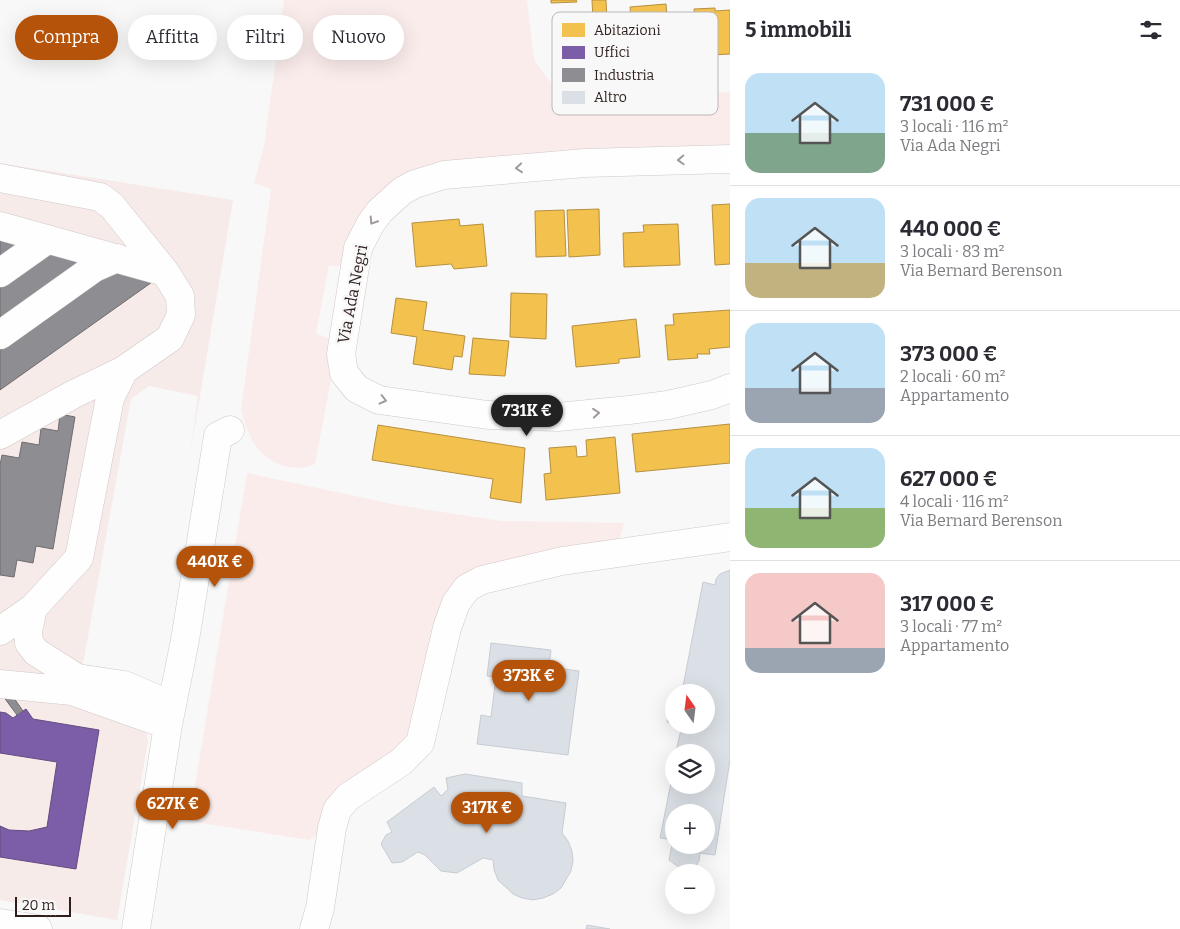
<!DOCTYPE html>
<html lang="it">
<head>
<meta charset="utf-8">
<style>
  :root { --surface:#fff; --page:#f2f2f3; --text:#2b2b33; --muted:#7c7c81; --line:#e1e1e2; --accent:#b45309 }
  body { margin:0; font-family:Bitter,serif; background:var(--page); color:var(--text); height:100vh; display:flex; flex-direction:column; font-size:19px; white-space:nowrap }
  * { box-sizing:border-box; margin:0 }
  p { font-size:16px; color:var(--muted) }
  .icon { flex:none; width:28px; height:28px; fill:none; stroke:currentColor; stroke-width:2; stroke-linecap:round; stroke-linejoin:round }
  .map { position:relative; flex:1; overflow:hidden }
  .drawer { display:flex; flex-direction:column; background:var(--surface); width:450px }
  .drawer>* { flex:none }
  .hud { position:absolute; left:15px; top:15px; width:475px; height:45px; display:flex; gap:10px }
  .needle { width:32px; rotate:346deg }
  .controls { position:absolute; left:665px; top:684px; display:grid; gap:10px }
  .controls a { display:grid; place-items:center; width:50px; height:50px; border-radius:50%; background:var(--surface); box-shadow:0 5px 20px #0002; font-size:25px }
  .scale { position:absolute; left:15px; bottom:12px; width:56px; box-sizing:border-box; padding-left:5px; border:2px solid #2e1f1d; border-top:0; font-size:14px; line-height:18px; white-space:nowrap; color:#2e1f1d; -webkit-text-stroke:4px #f8f8f8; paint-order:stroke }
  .price { position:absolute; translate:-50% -42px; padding:0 11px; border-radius:18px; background:var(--accent); color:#fff; font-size:16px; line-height:32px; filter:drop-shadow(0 1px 2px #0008) }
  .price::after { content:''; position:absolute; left:50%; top:30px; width:15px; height:11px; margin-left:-8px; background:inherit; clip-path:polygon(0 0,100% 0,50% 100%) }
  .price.selected { background:#222; color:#fff }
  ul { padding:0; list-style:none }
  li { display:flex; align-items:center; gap:15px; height:125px; padding:0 15px }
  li+li { border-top:1px solid var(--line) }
  li span { display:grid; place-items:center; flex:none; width:140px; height:100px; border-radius:15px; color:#555 }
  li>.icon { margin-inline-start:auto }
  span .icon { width:60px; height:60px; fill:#fffc; stroke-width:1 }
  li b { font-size:21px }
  h2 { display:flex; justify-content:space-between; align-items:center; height:60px; padding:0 15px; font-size:21px }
  .pill { padding:0 18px; border-radius:22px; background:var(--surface); box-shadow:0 5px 20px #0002; font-size:18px; line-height:45px }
  .pill.selected { background:var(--accent); color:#fff }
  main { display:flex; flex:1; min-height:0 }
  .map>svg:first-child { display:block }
</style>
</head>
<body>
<main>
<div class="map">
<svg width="730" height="929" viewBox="0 0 730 929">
  <rect width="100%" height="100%" fill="#f8f8f8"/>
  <path fill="#f7ebea" d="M0 163 233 200 190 456 198 396 149 386 131 399 83 664 135 673 148 741 117 920 0 900Z"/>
  <path fill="#faecea" d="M284 0H527L534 60 552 85 578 101 730 92V149L408 180 348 267 329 265 316 333 335 341 332 374 315 464C290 475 261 460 250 436 246 428 244 419 241 410L271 189 254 183 264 146Z
    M247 473 397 505 501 521 624 523 621 535 614 544 470 576 418 727 321 832 309 840 189 821Z"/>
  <path fill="#f2c14e" stroke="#b7903f" d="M551 0H576L577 2 551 3Z
    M592 0H606L607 20 593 21Z
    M666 4 670 62 634 64 630 7Z
    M715 8V11L730 10V54L712 55V52L697 53 694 9Z
    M730 204V264L715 265 712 205Z
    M599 209 600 255 569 257 567 210Z
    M564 210 566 256 536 257 535 211Z
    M459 219 460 226 483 224 487 266 454 269 451 264 416 267 412 223Z
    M678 224 680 265 624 267 623 233 644 232 643 225Z
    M511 293 547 294 546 339 510 337Z
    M396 298 427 302 423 330 465 336 462 357 454 356 452 370 413 364 417 337 391 333Z
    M730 310V347L709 349 710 354H697L698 358 668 360 665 325H674L673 314Z
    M636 319 640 357 619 359V363L576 367 572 326Z
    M473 338 509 341 505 376 469 374Z
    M730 424V463L636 472 632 434Z
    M378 425 525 448 521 503 490 498 493 479 372 460Z
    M615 437 620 493 546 500 544 474 551 473 549 448 576 446 577 457 587 456 586 440Z"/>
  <path fill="#7b5ea7" stroke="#644b7e" d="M26 709 33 719 99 730 76 869 0 857V826L9 830 29 831 47 827 57 762 0 753V712L6 713 13 718Z"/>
  <path fill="#8d8d92" stroke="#706c6f" d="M0 239 24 243 0 260Z
    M45 252 89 261 0 323V284Z
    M108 272 155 280 0 390V350Z
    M60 414 75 417 53 549 36 546 33 563 17 560 14 577 0 575V465L2 455 19 458 22 442 39 445 41 428 58 431Z
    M0 678 23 711 17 715 0 692Z"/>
  <path fill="#dbe0e6" stroke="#c8ccd2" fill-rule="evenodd" d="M730 570V760L715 855 700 853 699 861 694 869 683 870 669 860 673 840 660 838 674 767V785H706V752H676L682 725H706V692H682L703 582 715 585 716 579 720 574ZM674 812H706V845H674Z
    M491 643 551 650 549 667 579 671 568 755 477 744 481 715 491 717 496 677 487 676Z
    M671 704H674V724L667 722Z
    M465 774 522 783V796L566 803 562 833 568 841 572 851 573 861 571 871 561 888 553 894 543 898 533 900 522 898 513 894 498 880 494 870 493 860 483 858 457 873 441 871 425 855 418 852 402 862 392 863 381 844 386 835 392 832 387 822 434 787 441 796 448 789 446 778Z
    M587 925 610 929H586Z"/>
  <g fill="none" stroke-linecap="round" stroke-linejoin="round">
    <defs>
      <path id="minor" d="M730 159 585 163 444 175 415 184 402 191 380 211 371 223 358 248 341 354 344 373 357 389 379 400 488 415 558 417 629 410 668 405 712 395 730 388
        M0 178 100 197 112 206 165 272
        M0 226 165 272 180 296 181 315 170 338 124 370 110 398 79 558 33 608 28 631 29 643 36 652 77 678 124 685 171 705
        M0 273 48 239
        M0 335 94 268 117 258
        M0 435 74 394 124 370
        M0 631 33 608
        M0 684 72 691 168 725
        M0 923 38 929
        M136 929 168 725 185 640 218 436 230 430
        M314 929 320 908 332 828 337 810 348 797 401 762 420 743 447 628 456 603 467 588 482 580 562 561 730 537"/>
    </defs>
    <use href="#minor" stroke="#cfc8c7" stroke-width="29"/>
    <use href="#minor" stroke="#fefefe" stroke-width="28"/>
  </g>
  <defs><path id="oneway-chevron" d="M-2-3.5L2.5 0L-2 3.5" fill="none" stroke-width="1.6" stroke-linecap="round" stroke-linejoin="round" transform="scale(1.25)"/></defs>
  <g stroke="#a09a99">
    <use href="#oneway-chevron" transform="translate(681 160) rotate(178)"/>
    <use href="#oneway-chevron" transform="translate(519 168) rotate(175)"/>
    <use href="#oneway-chevron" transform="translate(373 221) rotate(123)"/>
    <use href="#oneway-chevron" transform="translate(383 400) rotate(14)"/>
    <use href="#oneway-chevron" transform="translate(596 413) rotate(-5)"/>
  </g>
  <g text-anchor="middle" stroke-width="5" stroke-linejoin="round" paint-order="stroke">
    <g font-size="16" fill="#2e1f1d" stroke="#f8f8f8">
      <text transform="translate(352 294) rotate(-79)" y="6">Via Ada Negri</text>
    </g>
  </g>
  <rect x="552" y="12" width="166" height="103" rx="8" fill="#f8f8f8" stroke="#bbb7b6" stroke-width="1"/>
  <rect x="562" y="23" width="23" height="14" fill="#f2c14e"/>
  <rect x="562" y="46" width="23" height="13" fill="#7b5ea7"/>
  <rect x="562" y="68" width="23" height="14" fill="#8d8d92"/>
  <rect x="562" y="91" width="23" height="13" fill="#dbe0e6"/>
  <g font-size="14" fill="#2e1f1d">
    <text x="594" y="35">Abitazioni</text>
    <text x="594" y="57">Uffici</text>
    <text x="594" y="80">Industria</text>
    <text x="594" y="102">Altro</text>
  </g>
</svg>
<div class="controls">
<a><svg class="needle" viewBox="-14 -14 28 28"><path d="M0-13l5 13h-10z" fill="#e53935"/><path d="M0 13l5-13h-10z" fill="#7c7c81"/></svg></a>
<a><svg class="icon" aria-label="layers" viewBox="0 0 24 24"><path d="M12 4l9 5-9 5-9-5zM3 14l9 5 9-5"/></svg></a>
<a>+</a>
<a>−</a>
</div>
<div class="scale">20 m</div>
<b class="price selected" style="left:527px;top:437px">731K €</b>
<b class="price" style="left:215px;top:588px">440K €</b>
<b class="price" style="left:529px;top:702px">373K €</b>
<b class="price" style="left:173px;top:830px">627K €</b>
<b class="price" style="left:487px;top:834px">317K €</b>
<div class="hud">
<a class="pill selected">Compra</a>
<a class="pill">Affitta</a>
<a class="pill">Filtri</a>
<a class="pill">Nuovo</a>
</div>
</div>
<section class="drawer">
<h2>5 immobili<svg class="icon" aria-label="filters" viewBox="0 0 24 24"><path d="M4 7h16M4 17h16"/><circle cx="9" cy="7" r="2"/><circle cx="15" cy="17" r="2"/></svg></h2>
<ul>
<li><span style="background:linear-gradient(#bfe0f5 60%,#7fa58c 0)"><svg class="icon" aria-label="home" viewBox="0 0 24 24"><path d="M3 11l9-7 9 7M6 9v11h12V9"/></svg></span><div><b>731 000 €</b><p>3 locali · 116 m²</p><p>Via Ada Negri</p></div></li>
<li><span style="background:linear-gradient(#bfe0f5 65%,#c2b280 0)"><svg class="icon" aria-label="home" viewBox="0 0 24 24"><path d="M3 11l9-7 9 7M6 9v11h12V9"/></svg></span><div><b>440 000 €</b><p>3 locali · 83 m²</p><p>Via Bernard Berenson</p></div></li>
<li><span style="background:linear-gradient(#bfe0f5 65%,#9aa5b1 0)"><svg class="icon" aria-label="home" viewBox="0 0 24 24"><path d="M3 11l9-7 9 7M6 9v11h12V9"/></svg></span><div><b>373 000 €</b><p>2 locali · 60 m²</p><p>Appartamento</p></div></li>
<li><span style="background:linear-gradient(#bfe0f5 60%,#8fb573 0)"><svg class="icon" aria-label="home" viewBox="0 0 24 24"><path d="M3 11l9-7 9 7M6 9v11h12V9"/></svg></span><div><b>627 000 €</b><p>4 locali · 116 m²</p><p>Via Bernard Berenson</p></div></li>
<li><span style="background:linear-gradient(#f6c9c9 75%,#9aa5b1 0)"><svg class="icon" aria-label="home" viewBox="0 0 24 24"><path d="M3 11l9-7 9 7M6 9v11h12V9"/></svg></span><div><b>317 000 €</b><p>3 locali · 77 m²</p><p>Appartamento</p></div></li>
</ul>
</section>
</main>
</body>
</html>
